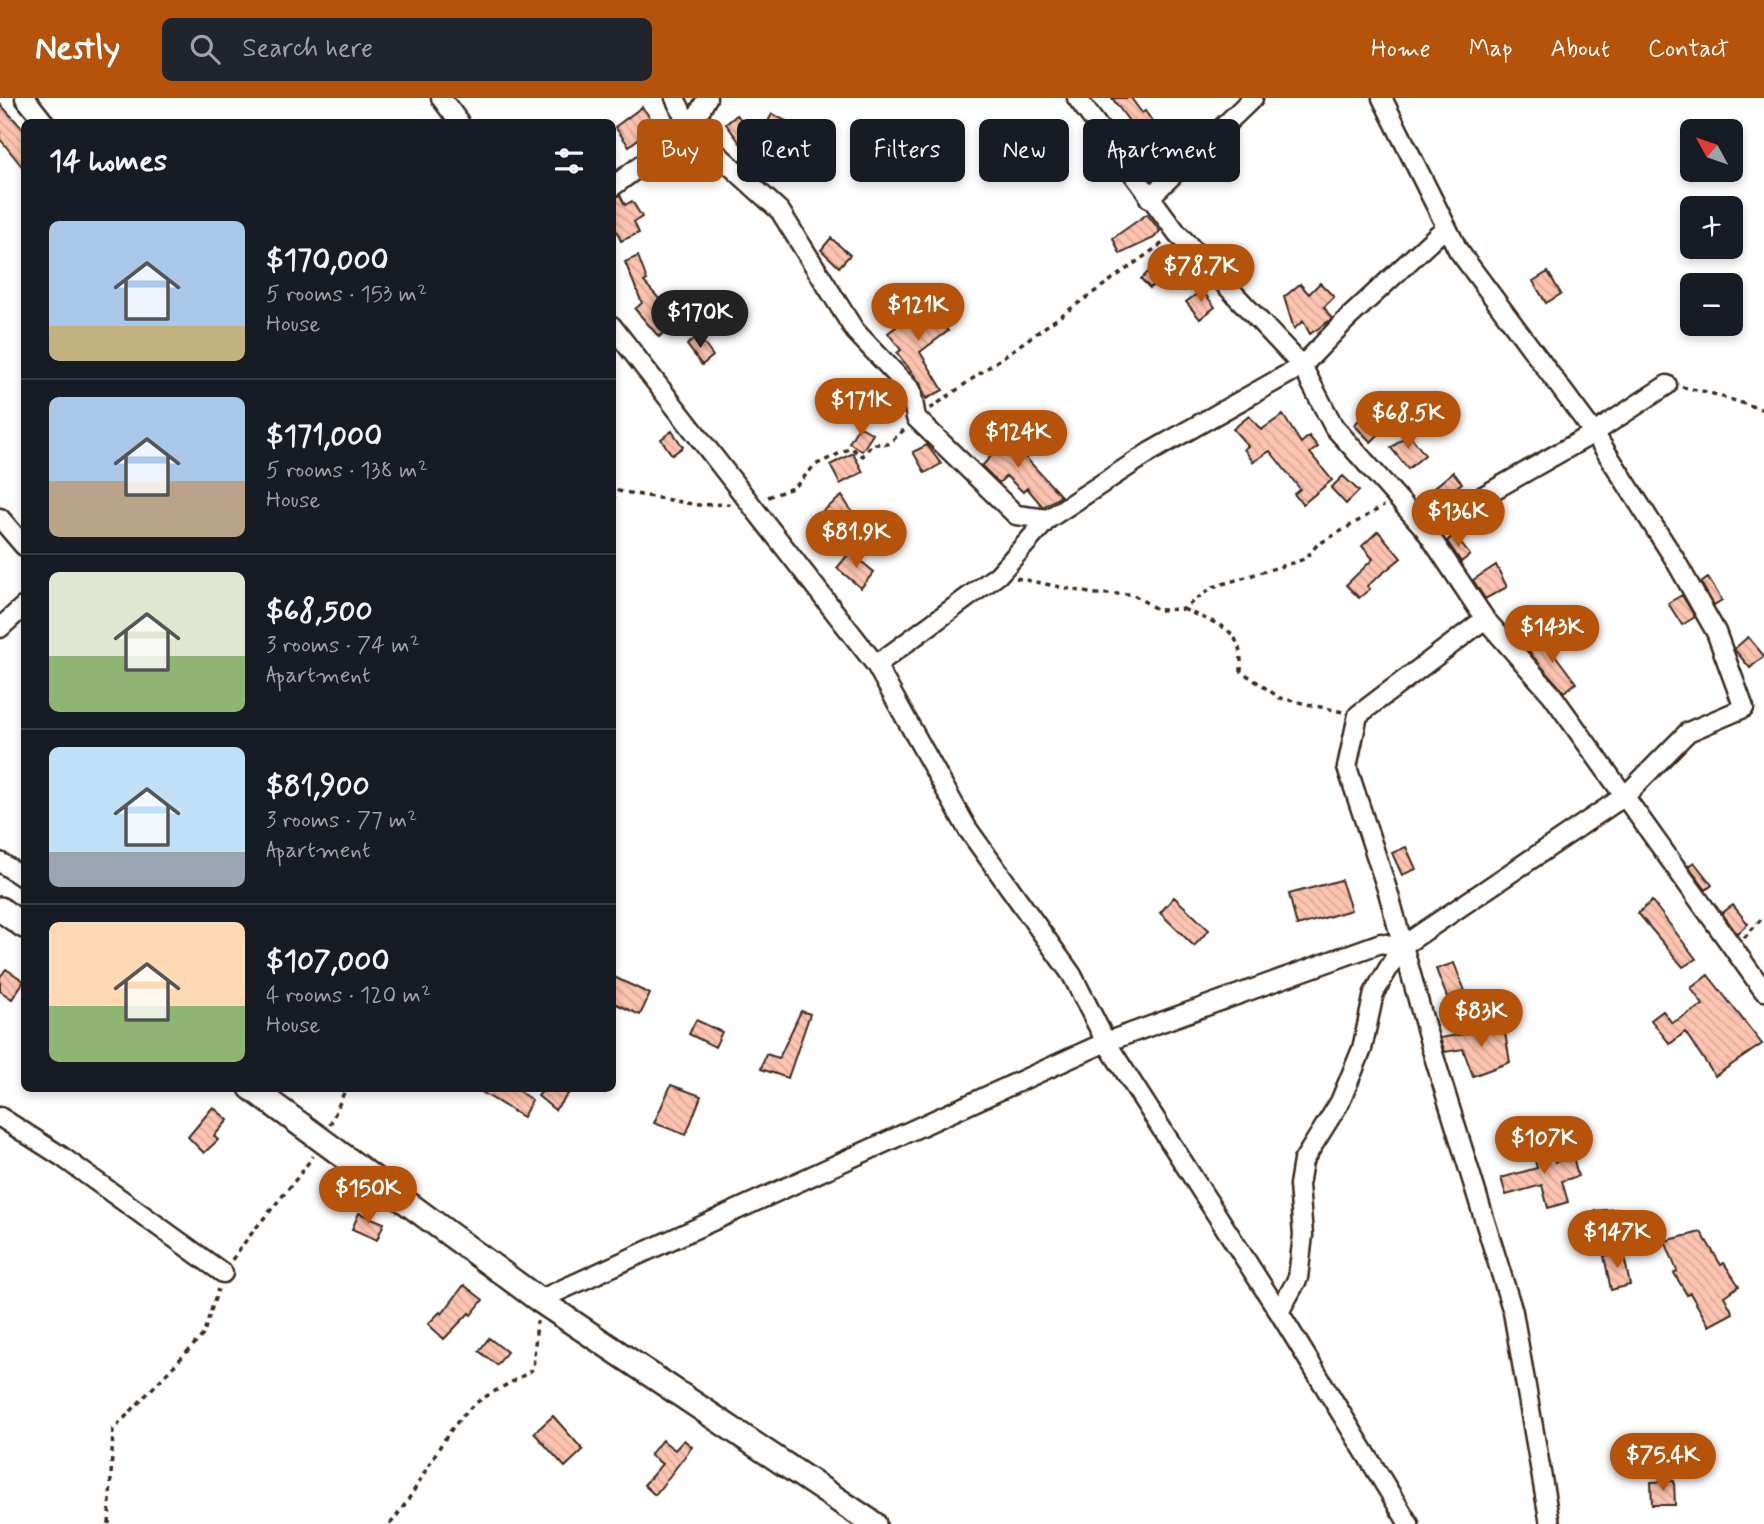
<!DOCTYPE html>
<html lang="en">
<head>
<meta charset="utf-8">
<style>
  :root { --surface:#171b24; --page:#20242c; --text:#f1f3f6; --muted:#9ea1a6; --line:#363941; --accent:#b45309 }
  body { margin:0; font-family:Mynerve,sans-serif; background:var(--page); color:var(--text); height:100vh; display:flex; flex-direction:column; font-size:26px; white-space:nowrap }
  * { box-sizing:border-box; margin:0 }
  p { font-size:23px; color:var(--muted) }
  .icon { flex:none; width:38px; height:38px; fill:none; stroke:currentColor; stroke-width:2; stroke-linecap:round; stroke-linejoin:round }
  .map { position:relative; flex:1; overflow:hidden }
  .drawer { position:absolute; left:21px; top:21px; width:595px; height:973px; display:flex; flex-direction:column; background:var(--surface); border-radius:10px; box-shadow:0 4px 10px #0003 }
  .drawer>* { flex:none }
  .banner { position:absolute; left:637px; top:21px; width:665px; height:63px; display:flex; gap:14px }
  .needle { width:46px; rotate:310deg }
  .buttons { position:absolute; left:1680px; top:21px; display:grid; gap:14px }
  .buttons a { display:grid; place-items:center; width:63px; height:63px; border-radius:10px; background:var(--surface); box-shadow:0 4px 10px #0003; font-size:35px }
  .price { position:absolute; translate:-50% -60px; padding:0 16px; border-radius:24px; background:var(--accent); color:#fff; font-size:23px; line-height:46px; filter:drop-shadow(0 2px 4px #0008) }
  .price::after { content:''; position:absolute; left:50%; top:42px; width:21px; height:16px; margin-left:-10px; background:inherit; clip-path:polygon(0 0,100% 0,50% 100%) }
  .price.selected { background:#222; color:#fff }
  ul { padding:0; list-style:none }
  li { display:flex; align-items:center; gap:21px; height:175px; padding:0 28px }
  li+li { border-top:2px solid var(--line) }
  li span { display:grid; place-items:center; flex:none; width:196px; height:140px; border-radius:10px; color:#555 }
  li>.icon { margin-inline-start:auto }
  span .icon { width:84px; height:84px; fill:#fffc; stroke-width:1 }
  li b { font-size:30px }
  h2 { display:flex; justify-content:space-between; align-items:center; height:84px; padding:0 28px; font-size:30px }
  .pill { padding:0 24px; border-radius:10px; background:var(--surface); box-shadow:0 4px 10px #0003; font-size:24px; line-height:63px }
  .pill.selected { background:var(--accent); color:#fff }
  header { display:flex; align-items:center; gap:42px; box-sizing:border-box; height:98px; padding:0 35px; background:var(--accent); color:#fff }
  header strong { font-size:33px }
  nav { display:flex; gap:38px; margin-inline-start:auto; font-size:24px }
  .search { width:490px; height:63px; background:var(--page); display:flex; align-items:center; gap:18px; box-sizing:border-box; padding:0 24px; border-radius:10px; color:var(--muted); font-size:26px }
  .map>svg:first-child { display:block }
</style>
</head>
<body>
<header>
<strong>Nestly</strong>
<div class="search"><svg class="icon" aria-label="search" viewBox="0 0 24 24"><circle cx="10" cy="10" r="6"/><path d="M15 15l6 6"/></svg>Search here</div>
<nav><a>Home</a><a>Map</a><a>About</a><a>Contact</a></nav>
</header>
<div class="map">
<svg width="1764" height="1426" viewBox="0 0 1764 1426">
  <defs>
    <pattern id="building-back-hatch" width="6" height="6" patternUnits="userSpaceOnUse" patternTransform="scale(1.75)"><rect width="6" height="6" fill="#fcc4b0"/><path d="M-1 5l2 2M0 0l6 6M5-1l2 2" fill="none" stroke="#d9a997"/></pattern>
  </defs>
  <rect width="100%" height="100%" fill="#fff"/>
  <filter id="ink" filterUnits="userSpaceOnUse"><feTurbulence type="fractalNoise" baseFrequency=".0143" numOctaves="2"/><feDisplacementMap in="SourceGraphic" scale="14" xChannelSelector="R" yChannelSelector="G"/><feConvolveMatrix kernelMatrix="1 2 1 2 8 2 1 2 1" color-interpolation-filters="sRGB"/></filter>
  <g filter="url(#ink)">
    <path fill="url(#building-back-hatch)" stroke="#3b2a1e" stroke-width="2" d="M1112 0H1131L1142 15 1145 13 1176 58 1162 68Z
      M0 6 24 32V71L0 41Z
      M642 9 656 27 629 48 615 29Z
      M772 16 792 26 810 49 767 81 726 26 737 17 758 42Z
      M620 97 625 107 632 103 642 119 634 124 639 135 621 143 612 123V100Z
      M1147 116 1160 133 1154 140 1120 156 1113 140Z
      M831 140 850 157 839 169 821 152Z
      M1168 155 1177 165 1150 190 1141 181Z
      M638 158 647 182 644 184 678 222 659 239 635 211 642 205 625 164Z
      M1548 174 1561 196 1546 205 1533 183Z
      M1320 185 1334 199 1324 209 1332 221 1310 236 1303 223 1294 231 1284 199 1300 186 1309 196Z
      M1202 192 1215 209 1200 221 1186 204Z
      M926 204 948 233 920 254 943 292 926 301 920 285 897 255 901 252 888 235 901 225 892 215 902 206 911 216Z
      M698 238 713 258 702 267 687 247Z
      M1365 316 1382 333 1371 344 1354 327Z
      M1283 317 1301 345 1309 338 1318 349 1310 355 1332 382 1303 406 1294 396 1300 391 1270 353 1253 364 1244 351 1248 348 1233 331 1249 318 1261 332Z
      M859 328 873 336 862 353 849 345Z
      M672 333 683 349 672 357 661 341Z
      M997 333 1028 362 1061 398 1043 409 1027 390 1023 394 1006 378 999 385 982 368 994 355 985 345Z
      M1409 336 1425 357 1408 371 1391 350Z
      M927 347 941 366 925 375 913 354Z
      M853 355 863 374 840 386 830 367Z
      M1453 374 1462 385 1425 414 1417 404Z
      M1343 378 1359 393 1346 406 1331 390Z
      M842 398 854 417 824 442 809 424Z
      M1378 433 1401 460 1367 488 1370 491 1359 500 1346 487 1373 461 1362 448Z
      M1454 437 1470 457 1461 464 1447 443Z
      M850 454 874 474 861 490 837 470Z
      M1496 467 1507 489 1485 501 1473 482Z
      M1708 480 1722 502 1714 507 1701 485Z
      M1682 497 1695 519 1682 527 1668 505Z
      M1566 522 1574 534 1554 549 1545 536Z
      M1748 539 1764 558 1750 570 1734 551Z
      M1543 541 1576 585 1564 594 1527 552Z
      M1406 749 1416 771 1402 777 1392 755Z
      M1694 764 1712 787 1706 792 1688 768Z
      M1341 782 1351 812 1297 828 1289 796Z
      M1174 799 1209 832 1194 848 1160 815Z
      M1652 803 1696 861 1683 869 1638 815Z
      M1733 807 1748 826 1737 836 1722 815Z
      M1454 865 1465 893 1447 899 1436 871Z
      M6 871 24 883 12 901 0 893V879Z
      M1708 877 1762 946 1715 978 1685 934 1670 946 1651 922 1663 913 1672 925 1703 907 1691 890Z
      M612 878 650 896 640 917 612 904Z
      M801 913 810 916 788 980 761 971 766 956 779 960Z
      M696 922 722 934 715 949 689 936Z
      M1504 929 1510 964 1473 978 1463 951 1445 954 1440 940Z
      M671 987 701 998 686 1037 654 1025Z
      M475 990H514L532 1002 523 1019Z
      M545 990H573L555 1012 538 998Z
      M213 1009 228 1022 214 1038 218 1042 204 1055 188 1039Z
      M1549 1042 1555 1064 1573 1059 1578 1078 1562 1083 1568 1104 1548 1110 1542 1087 1506 1097 1501 1080 1537 1070 1531 1047Z
      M1618 1111 1619 1126 1595 1129 1594 1113Z
      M359 1115 384 1125 377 1142 352 1131Z
      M1701 1134 1721 1167 1724 1165 1739 1188 1724 1198 1733 1215 1709 1228 1690 1195 1687 1197 1674 1175 1677 1173 1665 1143Z
      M1623 1153 1630 1187 1611 1192 1604 1158Z
      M464 1187 483 1202 471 1217 469 1215 444 1241 428 1226 440 1214 442 1216Z
      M489 1240 507 1254 497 1267 479 1253Z
      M553 1318 583 1352 565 1369 534 1335Z
      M662 1342 675 1352 684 1342 692 1349 655 1397 644 1387 662 1366 650 1357Z
      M1674 1383 1675 1407H1652L1651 1384Z"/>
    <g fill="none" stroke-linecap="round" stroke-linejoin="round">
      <defs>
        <path id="minor" d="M25 0 44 24
          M441 0 459 24
          M675 0 690 31 780 113 855 233 911 292 916 320 1016 417 1048 421
          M1077 0 1177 135 1302 268 1334 329 1425 431 1485 521 1552 597 1764 893
          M612 89 690 31 707 0
          M1149 100 1253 0
          M612 228 876 567 967 730 1072 877 1106 944 1279 1214 1409 1426
          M0 420 24 448
          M1425 431 1594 335 1667 287
          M1485 521 1358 617 1347 669 1388 794 1432 952 1513 1214 1550 1426
          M0 530 24 508
          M876 567 998 477 1048 421 1150 354 1302 268 1345 223 1446 129
          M0 764 24 780
          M0 1019 61 1058 223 1175
          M539 1202 1106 944 1381 845 1401 849
          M1279 1214 1298 1180 1303 1137 1299 1087 1303 1063 1340 1004 1362 951 1374 895 1401 849 1626 697 1688 634 1744 610 1716 534 1674 460 1594 335 1458 152 1382 0"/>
        <path id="major" d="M0 811 24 828
          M251 990 539 1202 874 1426"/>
      </defs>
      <use href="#minor" stroke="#3b2a1e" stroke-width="23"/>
      <use href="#major" stroke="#3b2a1e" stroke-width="28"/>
      <path stroke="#3b2a1e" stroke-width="3.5" stroke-dasharray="5 5" stroke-linecap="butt" d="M1682 289 1707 294 1764 312
        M930 311 1163 145
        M768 399 795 389 815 367 851 350 863 358 872 346H888L905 331
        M612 402 618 393 698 407 730 406
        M1016 480 1094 496H1132L1158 512 1183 511 1213 489 1305 461 1317 447 1384 408
        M1183 511C1218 528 1243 527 1241 573L1280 600 1343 614
        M1744 840 1764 818
        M330 1027 346 990
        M232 1162C257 1125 288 1095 313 1058
        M109 1426 113 1332 203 1237 218 1191
        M390 1426C421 1390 435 1345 469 1311 484 1296 514 1285 533 1271L537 1223"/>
      <use href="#minor" stroke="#fff" stroke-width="18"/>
      <use href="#major" stroke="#fff" stroke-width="23"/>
    </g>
  </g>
</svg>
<div class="buttons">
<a><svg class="needle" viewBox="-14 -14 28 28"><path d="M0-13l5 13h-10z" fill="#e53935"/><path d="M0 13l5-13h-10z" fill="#9ea1a6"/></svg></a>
<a>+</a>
<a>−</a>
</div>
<b class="price" style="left:1201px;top:206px">$78.7K</b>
<b class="price" style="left:918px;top:245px">$121K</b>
<b class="price selected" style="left:700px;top:252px">$170K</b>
<b class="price" style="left:861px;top:340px">$171K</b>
<b class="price" style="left:1408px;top:353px">$68.5K</b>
<b class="price" style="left:1018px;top:372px">$124K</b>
<b class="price" style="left:1458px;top:451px">$136K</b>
<b class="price" style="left:856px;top:472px">$81.9K</b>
<b class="price" style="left:1552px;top:567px">$143K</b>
<b class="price" style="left:1481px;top:951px">$83K</b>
<b class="price" style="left:1544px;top:1078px">$107K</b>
<b class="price" style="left:368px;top:1128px">$150K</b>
<b class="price" style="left:1617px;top:1172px">$147K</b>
<b class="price" style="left:1663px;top:1395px">$75.4K</b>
<div class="banner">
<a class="pill selected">Buy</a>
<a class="pill">Rent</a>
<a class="pill">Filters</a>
<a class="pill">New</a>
<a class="pill">Apartment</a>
</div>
<section class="drawer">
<h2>14 homes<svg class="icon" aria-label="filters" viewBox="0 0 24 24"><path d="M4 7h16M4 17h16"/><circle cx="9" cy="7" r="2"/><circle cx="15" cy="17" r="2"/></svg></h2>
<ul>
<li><span style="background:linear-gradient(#a9c7e8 75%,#c2b280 0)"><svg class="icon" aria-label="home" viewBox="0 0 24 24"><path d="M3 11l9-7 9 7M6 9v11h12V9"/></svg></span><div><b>$170,000</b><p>5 rooms · 153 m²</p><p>House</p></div></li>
<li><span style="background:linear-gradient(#a9c7e8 60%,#b9a48a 0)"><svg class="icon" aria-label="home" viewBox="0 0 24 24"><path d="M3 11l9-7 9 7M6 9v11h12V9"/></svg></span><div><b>$171,000</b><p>5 rooms · 138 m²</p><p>House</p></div></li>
<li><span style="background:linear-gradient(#dfe7d0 60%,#8fb573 0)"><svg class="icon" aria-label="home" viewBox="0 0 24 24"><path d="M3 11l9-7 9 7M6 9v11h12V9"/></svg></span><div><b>$68,500</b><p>3 rooms · 74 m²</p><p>Apartment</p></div></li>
<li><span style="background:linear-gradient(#bfe0f5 75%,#9aa5b1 0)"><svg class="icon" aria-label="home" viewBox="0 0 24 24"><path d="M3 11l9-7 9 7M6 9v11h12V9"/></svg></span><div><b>$81,900</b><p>3 rooms · 77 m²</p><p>Apartment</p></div></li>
<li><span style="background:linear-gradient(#ffd9b3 60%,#8fb573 0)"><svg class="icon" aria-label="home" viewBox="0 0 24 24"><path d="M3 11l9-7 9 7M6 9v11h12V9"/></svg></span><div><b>$107,000</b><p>4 rooms · 120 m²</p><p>House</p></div></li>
</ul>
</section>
</div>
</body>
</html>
